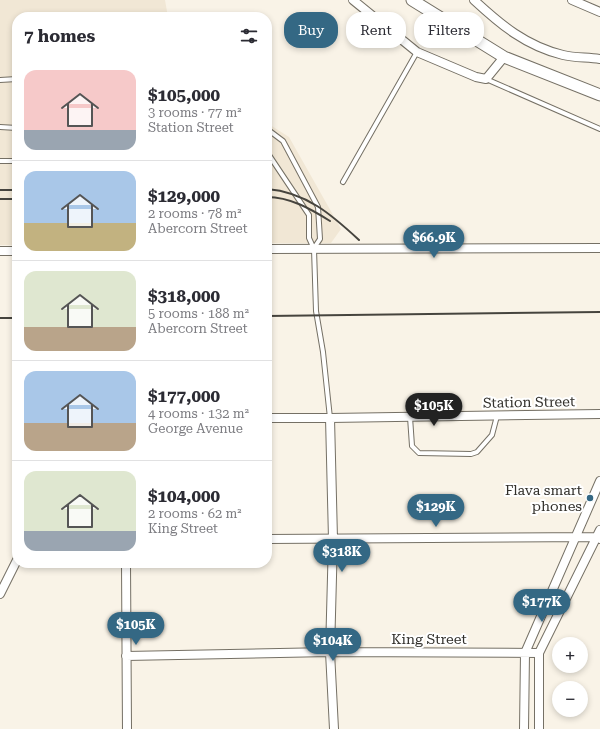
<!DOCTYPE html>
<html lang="en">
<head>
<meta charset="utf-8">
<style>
  :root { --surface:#fff; --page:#f2f2f3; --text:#2b2b33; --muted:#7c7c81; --line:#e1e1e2; --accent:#346884 }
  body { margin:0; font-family:"Roboto Serif",serif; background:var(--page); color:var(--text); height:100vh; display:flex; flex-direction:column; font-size:15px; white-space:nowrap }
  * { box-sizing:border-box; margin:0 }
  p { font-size:13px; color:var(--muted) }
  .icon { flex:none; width:22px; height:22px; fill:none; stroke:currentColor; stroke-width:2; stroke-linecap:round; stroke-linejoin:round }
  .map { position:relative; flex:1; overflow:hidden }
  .side { position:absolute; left:12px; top:12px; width:260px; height:556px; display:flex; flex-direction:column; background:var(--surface); border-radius:16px; box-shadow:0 2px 6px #0003 }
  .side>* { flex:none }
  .hud { position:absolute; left:284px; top:12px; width:256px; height:36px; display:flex; gap:8px }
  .tools { position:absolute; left:552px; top:637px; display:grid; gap:8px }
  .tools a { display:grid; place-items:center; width:36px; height:36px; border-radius:50%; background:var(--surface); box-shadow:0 2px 6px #0003; font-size:20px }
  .price { position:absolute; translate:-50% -34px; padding:0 9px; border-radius:14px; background:var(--accent); color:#fff; font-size:13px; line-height:26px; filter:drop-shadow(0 1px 2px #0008) }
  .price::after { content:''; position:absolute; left:50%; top:24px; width:12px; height:9px; margin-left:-6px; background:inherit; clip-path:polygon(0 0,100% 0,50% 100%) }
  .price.active { background:#222; color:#fff }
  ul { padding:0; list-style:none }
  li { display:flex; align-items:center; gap:12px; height:100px; padding:0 12px }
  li+li { border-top:1px solid var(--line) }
  li span { display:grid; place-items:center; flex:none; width:112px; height:80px; border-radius:12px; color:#555 }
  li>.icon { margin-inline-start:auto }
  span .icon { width:48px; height:48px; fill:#fffc; stroke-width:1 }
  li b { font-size:17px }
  h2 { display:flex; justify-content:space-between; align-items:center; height:48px; padding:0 12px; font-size:17px }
  .chip { padding:0 14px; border-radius:16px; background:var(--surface); box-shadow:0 2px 6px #0003; font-size:14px; line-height:36px }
  .chip.active { background:var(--accent); color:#fff }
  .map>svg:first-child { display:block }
</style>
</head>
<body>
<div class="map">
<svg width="600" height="729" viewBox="0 0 600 729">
  <rect width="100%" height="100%" fill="#f9f3e7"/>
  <path fill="#f1e7d5" d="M0 0H165L168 17H17V245H0Z
    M267 123 289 137 341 229 331 243H267Z"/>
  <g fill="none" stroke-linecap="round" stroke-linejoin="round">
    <defs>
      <path id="lane" d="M486 79 600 129
        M0 80 17 79
        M0 127 17 128
        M267 129 283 141 318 207 320 239 314 248
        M267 152 309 215V238L314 249 316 311 323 352 330 418
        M0 161H17
        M343 182 417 52
        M410 417 412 446 419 453 471 454 477 452 492 435 497 416"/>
      <path id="street" d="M353 0 417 52 476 77 486 79 504 57
        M474 0C501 25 526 46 563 55 575 58 588 57 600 59
        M572 0 600 12
        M267 249 600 248
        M0 251H17
        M267 418H330L600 414
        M330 418 333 539 330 652 334 729
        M267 539 597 537 600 539
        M126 563 127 729
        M0 594 17 560
        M126 656 330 652 539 653
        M524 729 525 653 600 481
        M539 729V653L600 530"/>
      <path id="secondary" d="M412 0 504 57 600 95"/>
    </defs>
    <use href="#lane" stroke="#757065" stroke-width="6"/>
    <use href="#street" stroke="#757065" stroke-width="10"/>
    <use href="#secondary" stroke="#757065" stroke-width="13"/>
    <use href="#lane" stroke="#fff" stroke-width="4"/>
    <use href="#street" stroke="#fff" stroke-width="8"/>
    <use href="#secondary" stroke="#fff" stroke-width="11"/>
    <path stroke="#46443e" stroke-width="2" d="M267 189C306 192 332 215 359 240
      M0 190H17
      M267 197C290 197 311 209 330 221
      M0 199H17
      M267 316 600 312
      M0 318H17"/>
  </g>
  <circle fill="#346884" stroke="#fff" stroke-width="1.5" cx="590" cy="498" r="4"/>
  <g text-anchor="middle" stroke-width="4" stroke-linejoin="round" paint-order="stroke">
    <g font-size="14" fill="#32302b" stroke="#fff">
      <text transform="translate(529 402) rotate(-1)" y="5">Station Street</text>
      <text x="429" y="644">King Street</text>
    </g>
    <g font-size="14" fill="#32302b" stroke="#fff" text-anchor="end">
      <text x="582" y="495">Flava smart<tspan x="582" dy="16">phones</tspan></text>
    </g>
  </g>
</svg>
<div class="tools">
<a>+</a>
<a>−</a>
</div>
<b class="price" style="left:434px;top:259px">$66.9K</b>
<b class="price active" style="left:434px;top:427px">$105K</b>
<b class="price" style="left:436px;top:528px">$129K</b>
<b class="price" style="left:342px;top:573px">$318K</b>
<b class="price" style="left:542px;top:623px">$177K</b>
<b class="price" style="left:136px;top:646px">$105K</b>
<b class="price" style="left:333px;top:662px">$104K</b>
<div class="hud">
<a class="chip active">Buy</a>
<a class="chip">Rent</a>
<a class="chip">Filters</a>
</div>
<section class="side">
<h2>7 homes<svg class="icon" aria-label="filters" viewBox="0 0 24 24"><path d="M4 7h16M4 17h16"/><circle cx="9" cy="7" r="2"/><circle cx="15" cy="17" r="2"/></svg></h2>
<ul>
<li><span style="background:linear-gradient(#f6c9c9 75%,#9aa5b1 0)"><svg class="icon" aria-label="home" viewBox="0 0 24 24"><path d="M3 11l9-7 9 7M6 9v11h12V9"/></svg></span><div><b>$105,000</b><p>3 rooms · 77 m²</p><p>Station Street</p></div></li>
<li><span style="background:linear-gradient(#a9c7e8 65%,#c2b280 0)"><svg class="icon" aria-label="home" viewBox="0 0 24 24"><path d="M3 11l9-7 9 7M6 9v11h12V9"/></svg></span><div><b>$129,000</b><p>2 rooms · 78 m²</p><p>Abercorn Street</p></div></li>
<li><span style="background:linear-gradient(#dfe7d0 70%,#b9a48a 0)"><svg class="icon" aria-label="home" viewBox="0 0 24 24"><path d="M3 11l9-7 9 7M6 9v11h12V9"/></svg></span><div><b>$318,000</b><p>5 rooms · 188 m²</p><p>Abercorn Street</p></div></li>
<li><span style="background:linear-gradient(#a9c7e8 65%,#b9a48a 0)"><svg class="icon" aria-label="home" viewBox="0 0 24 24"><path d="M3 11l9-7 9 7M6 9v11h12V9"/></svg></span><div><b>$177,000</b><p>4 rooms · 132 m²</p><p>George Avenue</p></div></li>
<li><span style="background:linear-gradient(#dfe7d0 75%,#9aa5b1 0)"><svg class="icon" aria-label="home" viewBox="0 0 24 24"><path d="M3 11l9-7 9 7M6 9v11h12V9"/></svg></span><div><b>$104,000</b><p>2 rooms · 62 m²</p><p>King Street</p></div></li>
</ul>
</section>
</div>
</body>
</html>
